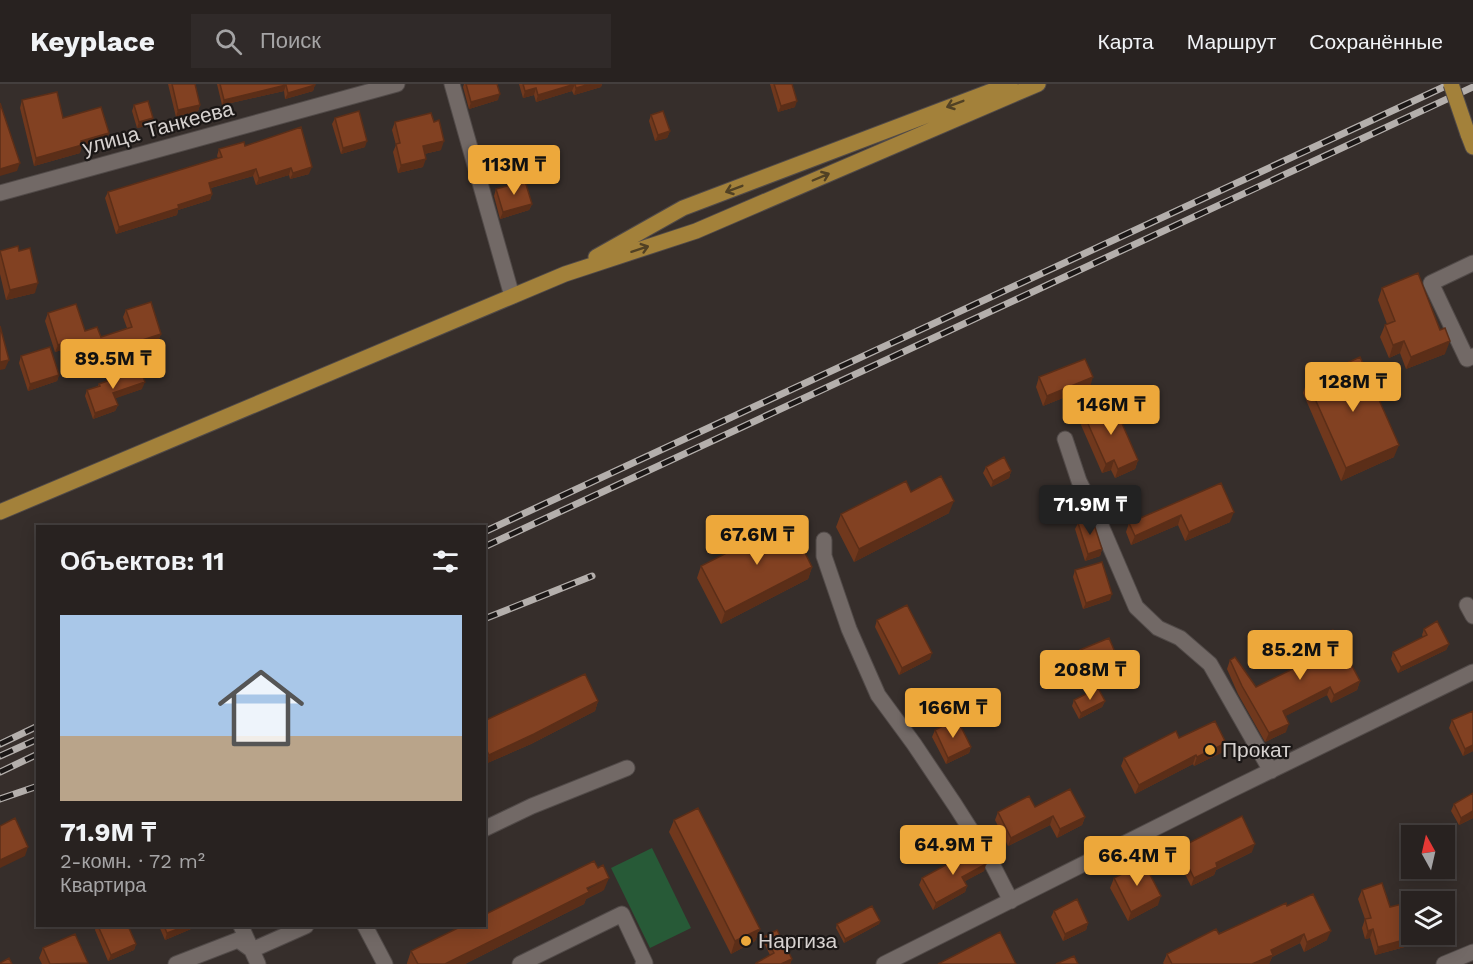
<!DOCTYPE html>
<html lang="ru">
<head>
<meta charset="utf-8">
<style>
  :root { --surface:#282220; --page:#302a29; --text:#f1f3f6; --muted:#a5a4a5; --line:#443f3e; --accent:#eda83b }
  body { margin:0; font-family:"Work Sans",sans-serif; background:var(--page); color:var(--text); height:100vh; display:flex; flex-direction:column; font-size:22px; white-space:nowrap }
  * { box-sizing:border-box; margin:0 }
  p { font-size:20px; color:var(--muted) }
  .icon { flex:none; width:33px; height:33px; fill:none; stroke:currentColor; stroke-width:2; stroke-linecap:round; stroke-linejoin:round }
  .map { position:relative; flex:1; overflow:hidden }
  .sheet { position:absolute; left:36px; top:441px; width:450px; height:402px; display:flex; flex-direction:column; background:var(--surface); border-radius:0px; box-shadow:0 3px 15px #0003,0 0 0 2px var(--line) }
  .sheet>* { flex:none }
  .needle { width:39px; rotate:352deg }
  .fabs { position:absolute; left:1401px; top:741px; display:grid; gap:12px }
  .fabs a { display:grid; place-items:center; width:54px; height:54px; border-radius:0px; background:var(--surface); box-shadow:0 3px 15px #0003,0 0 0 2px var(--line); font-size:30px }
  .price { position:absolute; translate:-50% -51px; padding:0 14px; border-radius:6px; background:var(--accent); color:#111; font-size:20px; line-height:39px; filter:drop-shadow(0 2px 3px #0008) }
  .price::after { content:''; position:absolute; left:50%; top:36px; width:18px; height:14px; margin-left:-9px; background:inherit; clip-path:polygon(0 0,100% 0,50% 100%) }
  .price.current { background:#222; color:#fff }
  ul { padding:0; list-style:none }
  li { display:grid; align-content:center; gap:12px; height:318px; padding:0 24px }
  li+li { border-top:2px solid var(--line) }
  li span { display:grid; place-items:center; height:186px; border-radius:0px; color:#555 }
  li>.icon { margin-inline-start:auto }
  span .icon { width:108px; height:108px; fill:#fffc; stroke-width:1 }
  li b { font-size:26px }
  h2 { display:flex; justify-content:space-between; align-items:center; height:72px; padding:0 24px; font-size:26px }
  header { display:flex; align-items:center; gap:36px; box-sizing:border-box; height:84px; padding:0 30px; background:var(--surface); border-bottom:2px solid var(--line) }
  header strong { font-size:28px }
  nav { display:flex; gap:33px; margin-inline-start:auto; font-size:21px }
  .search { width:420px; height:54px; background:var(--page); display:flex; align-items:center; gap:15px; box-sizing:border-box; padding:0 21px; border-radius:0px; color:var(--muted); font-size:22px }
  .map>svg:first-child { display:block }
</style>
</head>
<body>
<header>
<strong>Keyplace</strong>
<div class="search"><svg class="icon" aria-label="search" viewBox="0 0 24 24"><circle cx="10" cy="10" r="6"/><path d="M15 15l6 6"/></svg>Поиск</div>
<nav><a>Карта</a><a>Маршрут</a><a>Сохранённые</a></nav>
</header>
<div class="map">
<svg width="1473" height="880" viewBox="0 0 1473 880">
  <rect width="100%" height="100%" fill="#362e2b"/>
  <path fill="#275a37" d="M652 764 691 844 650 864 611 784Z"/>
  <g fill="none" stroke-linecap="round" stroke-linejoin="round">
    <defs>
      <path id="minor" d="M452 0 512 212
        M0 109 397 0
        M1473 179 1431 199 1467 275 1473 272
        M1065 355 1079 397 1100 439 1136 523 1158 544 1180 554 1210 580 1271 687
        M824 456V472L849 545 878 611 914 660 955 721 990 776 1011 817
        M1467 521 1473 532
        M484 745 532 722 627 684
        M241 842 258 880
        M365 842 385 880
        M176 880 238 856 252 866 306 842
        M520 880 622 830 645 879 643 880
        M884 880 1231 706 1473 588
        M1444 880 1473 868"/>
      <path id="major" d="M1468 50 1473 63
        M596 173 683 124 1010 0
        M0 428 565 190 696 147 1038 0"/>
    </defs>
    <use href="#minor" stroke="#514a48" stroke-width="17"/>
    <use href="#major" stroke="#514a48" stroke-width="17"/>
    <use href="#minor" stroke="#726966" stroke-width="15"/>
    <use href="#major" stroke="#a3813a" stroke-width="15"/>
    <defs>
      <path id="rail" d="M484 448 1450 0
        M484 463 1473 3
        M484 535 592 492
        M0 660 38 642
        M0 672 38 655
        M0 688 38 670
        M0 715 38 702"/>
    </defs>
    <use href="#rail" stroke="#b4afac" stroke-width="7"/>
    <use href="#rail" stroke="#1b1716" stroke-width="4.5" stroke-dasharray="14" stroke-linecap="butt"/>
    <defs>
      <path id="major-bridge" d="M1451 0 1468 50"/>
    </defs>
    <use href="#major-bridge" stroke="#514a48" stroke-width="17" stroke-linecap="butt"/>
    <use href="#major-bridge" stroke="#a3813a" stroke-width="15"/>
  </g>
  <path fill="#70381d" d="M168 0H195L200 21 198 27 176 33Z
    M217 0H315L313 7 285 15 284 7 222 21Z
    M464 0H497L498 16 469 25 463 3Z
    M519 0H602L601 3 574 11 572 7 536 18 534 11 523 14Z
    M770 0H792L795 23 778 28Z
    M22 16 63 34 109 49 106 56 81 64 80 69 34 82 20 24Z
    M134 21 153 34 151 41 137 44 132 27Z
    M651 31 670 47 667 54 655 57 649 37Z
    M335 34 365 63 341 70 332 40Z
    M395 38 441 66 424 70 423 83 398 89 393 68 396 61 392 46Z
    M245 62 309 90 290 95 289 91 256 101 253 92 211 104 212 110 210 116 178 126 177 131 116 150 105 114 108 108 218 74 217 72 219 65Z
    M496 105 532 120 529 126 500 135 494 112Z
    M0 167H19L35 209 6 216 0 190Z
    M1382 204 1440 246 1445 270 1406 285 1400 269 1389 274 1380 253 1385 241 1387 240 1378 216Z
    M126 226 161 250 158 257 130 266 129 271 95 282 90 266 73 271 71 263 55 268 45 237 48 229 101 253 127 244 123 233Z
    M21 272 59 291 57 297 28 307 19 279Z
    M1039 293 1090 303 1043 322 1036 303Z
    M1307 297 1394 373 1341 397 1303 309Z
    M99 300 142 305 115 314 118 321 115 327 93 335 85 312 87 306 98 302Z
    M1084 331 1138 376 1135 385 1115 394 1111 386 1102 389 1081 341Z
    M986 383 1011 387 1009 394 991 403 983 389Z
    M1221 399 1230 438 1185 457 1178 441 1131 461 1126 448 1129 439Z
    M911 408 949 429 854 478 836 443 841 430Z
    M1078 439 1102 465 1100 472 1085 477 1075 445Z
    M701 482 812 483 808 495 721 540 697 494Z
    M1075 486 1110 516 1083 525 1073 493Z
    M877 536 930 575 899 591 875 543Z
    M1424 545 1449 560 1446 566 1398 589 1391 575 1393 568 1423 553 1422 551Z
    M1307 559 1360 597 1357 606 1331 619 1327 611 1285 632 1286 648 1265 658 1238 610 1227 585 1230 576 1256 603 1309 577 1304 568Z
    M1080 566 1119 589 1090 601 1078 572Z
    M1074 616 1105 617 1102 623 1079 635 1072 622Z
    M598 617 595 627 531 660 485 680 484 678V637Z
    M1452 636 1473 667 1463 672 1449 644Z
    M935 646 971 663 969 669 946 680 932 653Z
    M1179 654 1223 668 1194 682 1193 680 1135 710 1121 682 1124 674Z
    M1473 709V734L1459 741 1451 727 1454 720Z
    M1035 723 1085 733 1082 741 1057 754 1050 741 1008 762 995 736 998 728Z
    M674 736 760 845 755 857 731 870 669 748Z
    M1179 764 1252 768 1216 786 1214 791 1191 802 1176 772Z
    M986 780 984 787 965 797 967 802 965 808 933 826 919 801 922 794Z
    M1114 794 1158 821 1128 837 1110 804Z
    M604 806 586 815 584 820 465 880H407V879L411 867Z
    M1362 806 1390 823 1415 853 1412 861 1375 871 1370 854 1365 855 1362 844 1365 835 1358 815Z
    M1287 822 1327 856 1304 868 1300 859 1272 873 1269 880H1164L1163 879 1167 870Z
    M1054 827 1088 839 1086 846 1063 857 1051 833Z
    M880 837 879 840 844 859 836 844 837 840Z
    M96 842H128L136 860 134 866 108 877 95 846Z
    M159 842H192L191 845 165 856Z
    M765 852 792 875 790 880H755L756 879 770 871 763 857Z
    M43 864 88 880H42L39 874Z"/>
  <path fill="#5b2e18" d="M575 0 572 7 536 18 538 11Z
    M590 0H602L601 3 574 11 576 4Z
    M286 1 284 7 222 21 224 16Z
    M315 1 313 7 285 15 288 9Z
    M536 4 534 11 523 14 525 7Z
    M500 10 498 16 469 25 471 18Z
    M797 17 795 23 778 28 781 22Z
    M200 21 198 27 176 33 178 26Z
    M153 34 151 41 137 44 139 38Z
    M670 47 667 54 655 57 658 51Z
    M109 49 106 56 81 64 80 69 34 82 36 74 81 57Z
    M367 57 365 63 341 70 343 64Z
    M444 57 441 66 420 71 423 62Z
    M426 75 423 83 398 89 401 81Z
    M20 79 17 87 0 92V85Z
    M312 83 309 90 290 95 293 89Z
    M291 84 289 91 256 101 259 94Z
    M256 85 253 92 207 105 209 99Z
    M212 110 210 116 178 126 177 131 116 150 119 143 178 121Z
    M532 120 529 126 500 135 503 128Z
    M38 199 35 209 6 216 10 206Z
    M161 250 158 257 130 266 129 271 95 282 98 274 130 260Z
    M74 256 71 263 55 268 58 261Z
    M1404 257 1400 269 1389 274 1393 261Z
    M1450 257 1445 270 1406 285 1411 273Z
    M92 258 90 266 73 271 76 263Z
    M9 276 5 285 0 286V278Z
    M59 291 57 297 28 307 30 300Z
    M1093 293 1090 303 1043 322 1047 312Z
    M145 298 142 305 111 316 113 309Z
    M118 321 115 327 93 335 95 329Z
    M1399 361 1394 373 1341 397 1346 384Z
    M1114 376 1111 386 1102 389 1106 380Z
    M1138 376 1135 385 1115 394 1118 385Z
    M1011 387 1009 394 991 403 993 397Z
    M954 417 949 429 854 478 859 465Z
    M1234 428 1230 438 1185 457 1189 448Z
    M1181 431 1178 441 1131 461 1135 452Z
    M1102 465 1100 472 1085 477 1088 470Z
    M812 483 808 495 721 540 725 528Z
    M1112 510 1110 516 1083 525 1086 519Z
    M1449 560 1446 566 1398 589 1401 583Z
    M932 569 930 575 899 591 902 584Z
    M1121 582 1119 589 1090 601 1092 594Z
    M1360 597 1357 606 1331 619 1334 611Z
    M1330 603 1327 611 1280 635 1283 627Z
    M598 617 595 627 531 660 485 680 489 671Z
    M1105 617 1102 623 1079 635 1081 629Z
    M1289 640 1286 648 1265 658 1269 649Z
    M1226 659 1223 668 1194 682 1197 673Z
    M1473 661V667L1463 672 1465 665Z
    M971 663 969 669 946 680 948 674Z
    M1196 671 1193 680 1135 710 1139 701Z
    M1473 727V734L1459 741 1461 734Z
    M1053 732 1050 741 1008 762 1011 754Z
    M1085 733 1082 741 1057 754 1060 745Z
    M1255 760 1252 768 1216 786 1214 791 1191 802 1194 794 1216 779Z
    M28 763 25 772 0 784V776Z
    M986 780 984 787 960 800 962 793Z
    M609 794 604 806 586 815 584 820 465 880H445Z
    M967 802 965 808 933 826 936 819Z
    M1161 812 1158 821 1128 837 1131 828Z
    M880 837 879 840 844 859 845 855Z
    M1088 839 1086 846 1063 857 1065 850Z
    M186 842H192L191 845 165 856 167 849Z
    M760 845 755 857 731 870 735 857Z
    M1373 845 1370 854 1365 855 1368 847Z
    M1331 847 1327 856 1304 868 1307 858Z
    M1304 850 1300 859 1272 873 1269 880H1252L1271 866Z
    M1415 853 1412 861 1375 871 1378 863Z
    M136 860 134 866 108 877 111 871Z
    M792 875 790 880H781Z"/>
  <path fill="#824122" stroke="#5b2e18" stroke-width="1.5" d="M172 0H195L200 21 178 26Z
    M220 0H315V1L288 9 286 1 224 16Z
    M466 0H497L500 10 471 18Z
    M523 0H590L576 4 575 0 538 11 536 4 525 7Z
    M774 0H792L797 17 781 22Z
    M57 8 63 34 101 23 109 49 81 57 82 61 36 74 22 16Z
    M148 17 153 34 139 38 134 21Z
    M0 19 20 79 0 85Z
    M359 27 367 57 343 64 335 34Z
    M663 27 670 47 658 51 651 31Z
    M431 29 434 38 439 36 444 57 423 62 426 75 401 81 396 60 400 59 395 38Z
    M301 43 312 83 293 89 291 84 259 94 256 85 209 99 212 110 178 121 179 124 119 143 108 108 222 73 219 65 244 58 245 62Z
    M525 97 532 120 503 128 496 105Z
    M18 162 19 167 30 164 38 199 10 206 0 167Z
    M1418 189 1440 246 1445 244 1450 257 1411 273 1404 257 1393 261 1385 241 1395 237 1382 204Z
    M151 218 161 250 130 260 131 263 98 274 92 258 76 263 74 256 58 261 48 229 76 220 85 247 97 243 101 253 132 243 126 226Z
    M0 242 9 276 0 278Z
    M50 263 59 291 30 300 21 272Z
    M1360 273 1399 361 1346 384 1307 297Z
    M1085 275 1093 293 1047 312 1039 293Z
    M140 285 145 298 113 309 118 321 95 329 87 306 100 302 99 300Z
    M1113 319 1138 376 1118 385 1114 376 1106 380 1084 331Z
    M1004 373 1011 387 993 397 986 383Z
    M941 392 954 417 859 465 841 430 906 397 911 408Z
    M1221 399 1234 428 1189 448 1181 431 1135 452 1129 439Z
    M1092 434 1102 465 1088 470 1078 439Z
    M789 437 812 483 725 528 701 482Z
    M1102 478 1112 510 1086 519 1075 486Z
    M907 521 932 569 902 584 877 536Z
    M1437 537 1449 560 1401 583 1393 568 1427 551 1424 545Z
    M1333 546 1360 597 1334 611 1330 603 1283 627 1289 640 1269 649 1242 602 1230 576 1235 573 1256 603 1315 574 1307 559Z
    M1109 554 1121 582 1092 594 1080 566Z
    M585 590 598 617 534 650 489 671 484 661V637Z
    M1098 604 1105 617 1081 629 1074 616Z
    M1473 627V661L1465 665 1452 636Z
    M957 635 971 663 948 674 935 646Z
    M1215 637 1226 659 1197 673 1196 671 1139 701 1124 674 1176 647 1179 654Z
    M1070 705 1085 733 1060 745 1053 732 1011 754 998 728 1029 712 1035 723Z
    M1473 709V727L1461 734 1454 720Z
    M698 724 760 845 735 857 674 736Z
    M1242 732 1255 760 1216 779 1217 783 1194 794 1179 764Z
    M15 734 28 763 0 776V742Z
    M977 764 986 780 962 793 967 802 936 819 922 794Z
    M594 777 598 784 603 781 609 794 587 804 589 808 445 880H418L411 867 462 842H484V831Z
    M1144 779 1161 812 1131 828 1114 794Z
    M1382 799 1390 823 1406 819 1412 841V850H1414L1415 853 1378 863 1373 845 1368 847 1365 835 1371 834 1362 806Z
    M1313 810 1331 847 1307 858 1304 850 1271 866 1273 871 1252 880H1172L1167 870 1216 845 1219 850 1286 819 1287 822Z
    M1077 815 1088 839 1065 850 1054 827Z
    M872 822 880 837 845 855 837 840Z
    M98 842H128L136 860 111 871Z
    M164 842H186L167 849Z
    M777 846 792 875 781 880H756V879L774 869 765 852Z
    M1000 848 1016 880H938Z
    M75 850 88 879 50 880 43 864Z
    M1074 872 1078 880H1056Z
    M9 874 12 880H0V879Z"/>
  <defs><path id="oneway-shaft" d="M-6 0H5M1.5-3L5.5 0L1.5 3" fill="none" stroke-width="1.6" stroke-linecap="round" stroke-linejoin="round" transform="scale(1.5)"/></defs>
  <g stroke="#514124">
    <use href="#oneway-shaft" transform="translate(955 20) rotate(159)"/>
    <use href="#oneway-shaft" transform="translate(821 93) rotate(-23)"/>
    <use href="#oneway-shaft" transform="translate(734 105) rotate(159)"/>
    <use href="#oneway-shaft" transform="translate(640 165) rotate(-18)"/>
  </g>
  <g fill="#eda83b" stroke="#1b1716" stroke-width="2">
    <circle cx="1210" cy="666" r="6"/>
    <circle cx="746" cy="857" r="6"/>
  </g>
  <g text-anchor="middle" stroke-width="4.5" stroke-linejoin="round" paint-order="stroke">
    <g font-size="21" fill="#d6d1cf" stroke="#1b1716">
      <text transform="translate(158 44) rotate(-15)" y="7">улица Танкеева</text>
    </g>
    <g font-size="21" fill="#d6d1cf" stroke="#1b1716" text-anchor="start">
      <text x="1222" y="673">Прокат</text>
      <text x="758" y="864">Наргиза</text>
    </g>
  </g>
</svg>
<div class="fabs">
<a><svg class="needle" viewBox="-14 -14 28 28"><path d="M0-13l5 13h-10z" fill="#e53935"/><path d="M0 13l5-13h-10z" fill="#a5a4a5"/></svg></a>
<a><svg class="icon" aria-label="layers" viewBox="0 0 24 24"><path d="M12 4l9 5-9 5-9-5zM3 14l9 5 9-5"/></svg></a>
</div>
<b class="price" style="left:514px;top:112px">113M ₸</b>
<b class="price" style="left:113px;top:306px">89.5M ₸</b>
<b class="price" style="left:1353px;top:329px">128M ₸</b>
<b class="price" style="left:1111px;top:352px">146M ₸</b>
<b class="price current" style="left:1090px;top:452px">71.9M ₸</b>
<b class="price" style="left:757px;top:482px">67.6M ₸</b>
<b class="price" style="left:1300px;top:597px">85.2M ₸</b>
<b class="price" style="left:1090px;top:617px">208M ₸</b>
<b class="price" style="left:953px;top:655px">166M ₸</b>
<b class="price" style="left:953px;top:792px">64.9M ₸</b>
<b class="price" style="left:1137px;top:803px">66.4M ₸</b>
<section class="sheet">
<h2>Объектов: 11<svg class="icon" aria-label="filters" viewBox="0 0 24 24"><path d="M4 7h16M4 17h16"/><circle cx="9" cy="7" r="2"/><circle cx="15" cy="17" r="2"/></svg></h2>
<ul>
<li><span style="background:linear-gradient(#a9c7e8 65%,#b9a48a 0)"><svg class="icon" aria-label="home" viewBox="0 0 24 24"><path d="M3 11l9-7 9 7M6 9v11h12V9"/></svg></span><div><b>71.9M ₸</b><p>2-комн. · 72 m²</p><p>Квартира</p></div></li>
</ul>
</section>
</div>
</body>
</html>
